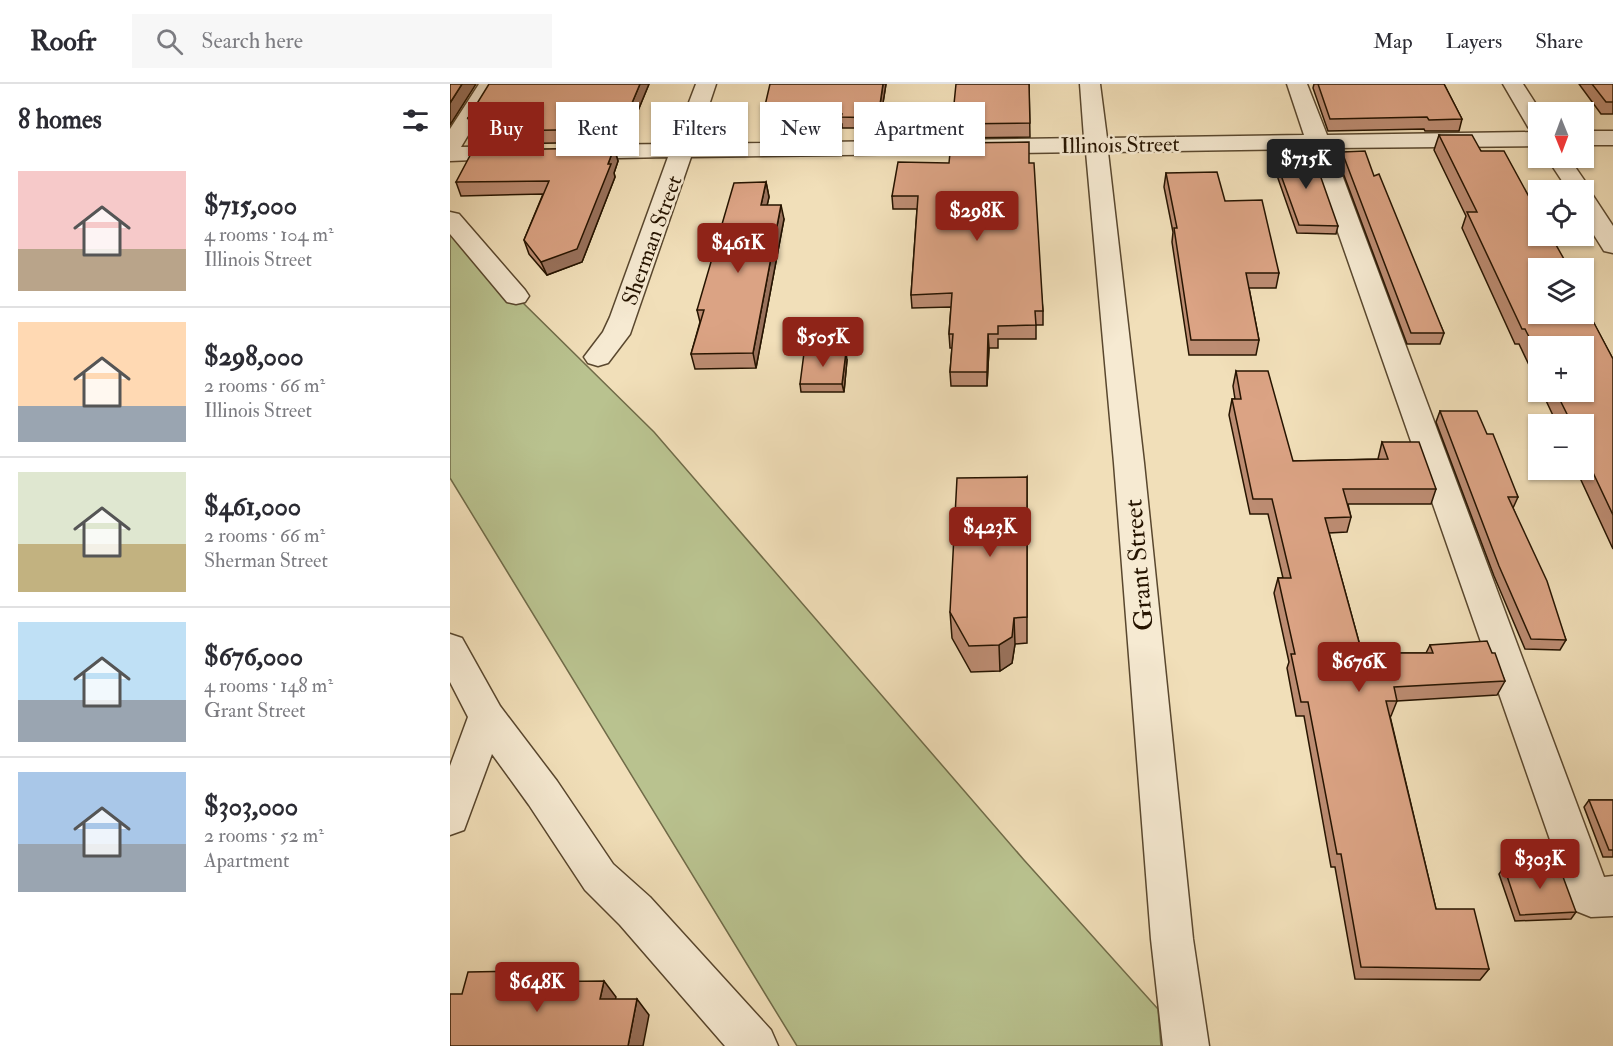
<!DOCTYPE html>
<html lang="en">
<head>
<meta charset="utf-8">
<style>
  :root { --surface:#fff; --page:#f7f7f7; --text:#2b2b33; --muted:#7c7c81; --line:#e1e1e2; --accent:#8f2418 }
  body { margin:0; font-family:"IM FELL Double Pica",serif; background:var(--page); color:var(--text); height:100vh; display:flex; flex-direction:column; font-size:22px; white-space:nowrap }
  * { box-sizing:border-box; margin:0 }
  p { font-size:20px; color:var(--muted) }
  .icon { flex:none; width:33px; height:33px; fill:none; stroke:currentColor; stroke-width:2; stroke-linecap:round; stroke-linejoin:round }
  .map { position:relative; flex:1; overflow:hidden }
  .side { display:flex; flex-direction:column; background:var(--surface); width:450px }
  .side>* { flex:none }
  .banner { position:absolute; left:18px; top:18px; width:570px; height:54px; display:flex; gap:12px }
  .needle { width:39px; rotate:179deg }
  .buttons { position:absolute; left:1078px; top:18px; display:grid; gap:12px }
  .buttons a { display:grid; place-items:center; width:66px; height:66px; border-radius:0px; background:var(--surface); box-shadow:0 2px 4px #0004; font-size:30px }
  .price { position:absolute; translate:-50% -51px; padding:0 14px; border-radius:6px; background:var(--accent); color:#fff; font-size:20px; line-height:39px; filter:drop-shadow(0 2px 3px #0008) }
  .price::after { content:''; position:absolute; left:50%; top:36px; width:18px; height:14px; margin-left:-9px; background:inherit; clip-path:polygon(0 0,100% 0,50% 100%) }
  .price.current { background:#222; color:#fff }
  ul { padding:0; list-style:none }
  li { display:flex; align-items:center; gap:18px; height:150px; padding:0 18px }
  li+li { border-top:2px solid var(--line) }
  li span { display:grid; place-items:center; flex:none; width:168px; height:120px; border-radius:0px; color:#555 }
  li>.icon { margin-inline-start:auto }
  span .icon { width:72px; height:72px; fill:#fffc; stroke-width:1 }
  li b { font-size:26px }
  h2 { display:flex; justify-content:space-between; align-items:center; height:72px; padding:0 18px; font-size:26px }
  .tag { padding:0 21px; border-radius:0px; background:var(--surface); box-shadow:0 2px 4px #0004; font-size:21px; line-height:54px }
  .tag.current { background:var(--accent); color:#fff }
  header { display:flex; align-items:center; gap:36px; box-sizing:border-box; height:84px; padding:0 30px; background:var(--surface); border-bottom:2px solid var(--line) }
  header strong { font-size:28px }
  nav { display:flex; gap:33px; margin-inline-start:auto; font-size:21px }
  .search { width:420px; height:54px; background:var(--page); display:flex; align-items:center; gap:15px; box-sizing:border-box; padding:0 21px; border-radius:0px; color:var(--muted); font-size:22px }
  main { display:flex; flex:1; min-height:0 }
  .map>svg:first-child { display:block }
</style>
</head>
<body>
<header>
<strong>Roofr</strong>
<div class="search"><svg class="icon" aria-label="search" viewBox="0 0 24 24"><circle cx="10" cy="10" r="6"/><path d="M15 15l6 6"/></svg>Search here</div>
<nav><a>Map</a><a>Layers</a><a>Share</a></nav>
</header>
<main>
<section class="side">
<h2>8 homes<svg class="icon" aria-label="filters" viewBox="0 0 24 24"><path d="M4 7h16M4 17h16"/><circle cx="9" cy="7" r="2"/><circle cx="15" cy="17" r="2"/></svg></h2>
<ul>
<li><span style="background:linear-gradient(#f6c9c9 65%,#b9a48a 0)"><svg class="icon" aria-label="home" viewBox="0 0 24 24"><path d="M3 11l9-7 9 7M6 9v11h12V9"/></svg></span><div><b>$715,000</b><p>4 rooms · 104 m²</p><p>Illinois Street</p></div></li>
<li><span style="background:linear-gradient(#ffd9b3 70%,#9aa5b1 0)"><svg class="icon" aria-label="home" viewBox="0 0 24 24"><path d="M3 11l9-7 9 7M6 9v11h12V9"/></svg></span><div><b>$298,000</b><p>2 rooms · 66 m²</p><p>Illinois Street</p></div></li>
<li><span style="background:linear-gradient(#dfe7d0 60%,#c2b280 0)"><svg class="icon" aria-label="home" viewBox="0 0 24 24"><path d="M3 11l9-7 9 7M6 9v11h12V9"/></svg></span><div><b>$461,000</b><p>2 rooms · 66 m²</p><p>Sherman Street</p></div></li>
<li><span style="background:linear-gradient(#bfe0f5 65%,#9aa5b1 0)"><svg class="icon" aria-label="home" viewBox="0 0 24 24"><path d="M3 11l9-7 9 7M6 9v11h12V9"/></svg></span><div><b>$676,000</b><p>4 rooms · 148 m²</p><p>Grant Street</p></div></li>
<li><span style="background:linear-gradient(#a9c7e8 60%,#9aa5b1 0)"><svg class="icon" aria-label="home" viewBox="0 0 24 24"><path d="M3 11l9-7 9 7M6 9v11h12V9"/></svg></span><div><b>$303,000</b><p>2 rooms · 52 m²</p><p>Apartment</p></div></li>
</ul>
</section>
<div class="map">
<svg width="1163" height="962" viewBox="0 0 1163 962">
  <rect width="100%" height="100%" fill="#f1dfb9"/>
  <filter id="stains"><feTurbulence type="fractalNoise" baseFrequency=".00333" numOctaves="4"/><feColorMatrix values="0 0 0 0 .2 0 0 0 0 .09 0 0 0 0 .02 0 0 0 .5 -.17"/></filter>
  <radialGradient id="worn" r=".72"><stop offset=".6" stop-color="#630" stop-opacity="0"/><stop offset="1" stop-color="#630" stop-opacity=".3"/></radialGradient>
  <path fill="#b9c28f" stroke="#706b48" stroke-width="1.5" d="M0 135 66 212 204 348 574 776 708 925 711 962H347L0 394Z"/>
  <g fill="none" stroke-linecap="round" stroke-linejoin="round">
    <defs>
      <path id="minor" d="M29 0H49L11 63 67 62 75 64 78 69 75 74 0 77V45Z
        M246 0H266L246 60 634 54 630 0H650L657 54 854 51 837 0H857L877 51 1084 48 1078 43 1053 0H1073L1091 28H1089V62L882 64 1154 793 1163 792V832L1141 833 1126 827 1120 813 859 65 658 68 694 379 743 855 759 962H713L701 855 664 379 636 68 241 73 180 250 158 279 148 282 138 279 134 273 153 248 160 233 218 73 122 75 114 73 111 68 114 63 122 61 223 60Z
        M1134 47H1163V61H1134Z
        M1097 74H1119L1141 106 1139 109 1142 110 1163 142V169L1154 167 1134 135V106H1118Z
        M0 128 9 130 75 206 79 212 75 218 66 220 57 218 0 150Z
        M0 550 12 554 50 622 107 697 163 780 200 813 321 946 328 962H275L170 841 135 806 79 721 42 670 14 746 0 751V682L18 633 0 598Z"/>
    </defs>
    <use href="#minor" stroke="#59472e" stroke-width="3"/>
    <use href="#minor" fill="#f6ead2" fill-rule="evenodd"/>
  </g>
  <path fill="#bc8c72" stroke="#261400" stroke-width="1.5" d="M199 0 175 58 38 60 33 47 23 48 18 34Z
    M436 0 429 44H392V40H315L313 30Z
    M579 0 580 53 503 54 502 40Z
    M864 0H994L1012 35 1009 47H975L974 45 878 47 863 4Z
    M1129 0H1163V30H1151Z
    M989 51 1031 67 1134 230V211L1136 215 1134 221 1163 275V465L1130 394H1115L1111 386H1134V340H1107L1092 308H1134L1089 262V302L1069 260H1065L1012 144 1016 132 984 66Z
    M164 64 168 77 164 89 165 93 132 178 97 191 79 170 74 156 93 110 11 112 6 98Z
    M892 68 924 92 994 249 990 260H957L889 78Z
    M824 72 888 142 886 150 847 149 823 80Z
    M579 79 593 227V241H586V255H548V264H539L537 302H501L500 288 502 264H500L499 250 501 223 462 224 461 211 467 125H443L442 112Z
    M716 89 775 117 829 189 826 204H799L809 256 806 271H739L722 158 723 148 714 103Z
    M316 98 319 113 317 121 334 135 306 284 245 285 241 270 250 238 247 226Z
    M397 276 394 308H351L350 300Z
    M786 287 843 377 928 375 932 358 986 405 981 420H898L901 433 897 448 879 449 912 569H976L980 561 1042 569 1055 597 1047 611 947 617 941 632H940L986 825 1039 885 1030 896 905 895 885 783H881L854 632H846L837 584 839 578 824 509 828 494H833L818 430H800L779 331 782 315H785L783 302Z
    M990 327 1037 350 1068 413 1063 424 1116 556 1110 566 1075 565 1044 492 986 338Z
    M577 393V559L565 560 562 579 550 587 521 588 502 554 500 528Z
    M1139 716H1163V773H1153L1134 723Z
    M1054 783 1126 828 1121 835 1065 837 1049 790Z"/>
  <path fill="#99725c" stroke="#261400" stroke-width="1.5" d="M12 0H26L0 41V19Z
    M190 0H199L175 58 171 45Z
    M433 0H436L429 44 428 34Z
    M164 64 168 77 164 89 165 93 132 178 97 191 91 178 158 80Z
    M316 98 319 113 314 135 311 121Z
    M331 121 334 135 306 284 303 269Z
    M538 250 539 264 537 302V288Z
    M396 268 397 276 394 308 392 300Z
    M564 534 565 560 562 579 550 587 549 561Z
    M68 887 83 903 65 898Z
    M154 897 166 913 162 931 150 915Z
    M187 915 199 931 193 962H178Z"/>
  <path fill="#dba384" stroke="#261400" stroke-width="1.5" d="M0 0H12L0 19Z
    M39 0H190L171 45 33 47 40 33 18 34Z
    M320 0H433L428 34 391 33 392 30H313Z
    M506 0H579L580 39 502 40Z
    M868 0H994L1012 35 979 36 977 33 880 35Z
    M1142 0H1163V18H1156Z
    M989 51H1022L1031 67H1054L1089 131V152H1101L1119 184H1089V230H1134V220L1163 275V431L1138 378H1134V340H1122L1106 308H1134V262H1089V273L1075 245H1072L1017 128H1027Z
    M579 58V79H584L593 227H585L586 241 548 242V250H538L537 288H500L503 250H499L502 209 461 211 468 112H442L448 78 499 79 501 59Z
    M164 64 158 80H161L127 165 91 178 74 156 99 97 6 98 23 66Z
    M915 67 924 92 929 90 994 249H961L892 68Z
    M863 71 888 142 849 141 824 72Z
    M767 88 775 117 812 116 829 189H796L809 256H741L724 144H727L716 89Z
    M316 98 311 121H331L303 269 241 270 254 226H247L284 99Z
    M396 268 392 300H350L354 269Z
    M786 287H818L843 377 938 375 932 358H969L986 405H893L901 433 875 434 912 569H983L980 561 1037 557 1042 569H1045L1055 597 944 603 947 617H936L986 825H1024L1039 885 911 883 891 770H887L858 618H851L841 570H845L828 494H841L822 415H803L782 315H791Z
    M990 327H1027L1037 350H1043L1068 413H1058L1097 497 1116 556 1081 555 1049 482Z
    M577 393V533L564 534 562 553 549 561 519 562 500 528 507 394Z
    M1139 716H1163V766H1159Z
    M1109 782 1126 828 1070 831 1054 783Z
    M68 887 65 898 154 897 150 915H187L178 962H0V910H12L18 888Z"/>
  <g text-anchor="middle" stroke-width="5" stroke-linejoin="round" paint-order="stroke">
    <g font-size="22" fill="#261400" stroke="#f6ead2">
      <text transform="translate(670 60) rotate(-1)" y="8">Illinois Street</text>
      <text transform="translate(201 156) rotate(-70)" y="8">Sherman Street</text>
    </g>
    <g font-size="26" fill="#261400" stroke="#f6ead2">
      <text transform="translate(688 481) rotate(-95)" y="9">Grant Street</text>
    </g>
  </g>
  <rect width="100%" height="100%" filter="url(#stains)"/>
  <rect width="100%" height="100%" fill="url(#worn)"/>
</svg>
<div class="buttons">
<a><svg class="needle" viewBox="-14 -14 28 28"><path d="M0-13l5 13h-10z" fill="#e53935"/><path d="M0 13l5-13h-10z" fill="#7c7c81"/></svg></a>
<a><svg class="icon" aria-label="locate" viewBox="0 0 24 24"><circle cx="12" cy="12" r="6"/><path d="M12 2v4M12 18v4M2 12h4M18 12h4"/></svg></a>
<a><svg class="icon" aria-label="layers" viewBox="0 0 24 24"><path d="M12 4l9 5-9 5-9-5zM3 14l9 5 9-5"/></svg></a>
<a>+</a>
<a>−</a>
</div>
<b class="price current" style="left:856px;top:106px">$715K</b>
<b class="price" style="left:527px;top:158px">$298K</b>
<b class="price" style="left:288px;top:190px">$461K</b>
<b class="price" style="left:373px;top:284px">$505K</b>
<b class="price" style="left:540px;top:474px">$423K</b>
<b class="price" style="left:909px;top:609px">$676K</b>
<b class="price" style="left:1090px;top:806px">$303K</b>
<b class="price" style="left:87px;top:929px">$648K</b>
<div class="banner">
<a class="tag current">Buy</a>
<a class="tag">Rent</a>
<a class="tag">Filters</a>
<a class="tag">New</a>
<a class="tag">Apartment</a>
</div>
</div>
</main>
</body>
</html>
